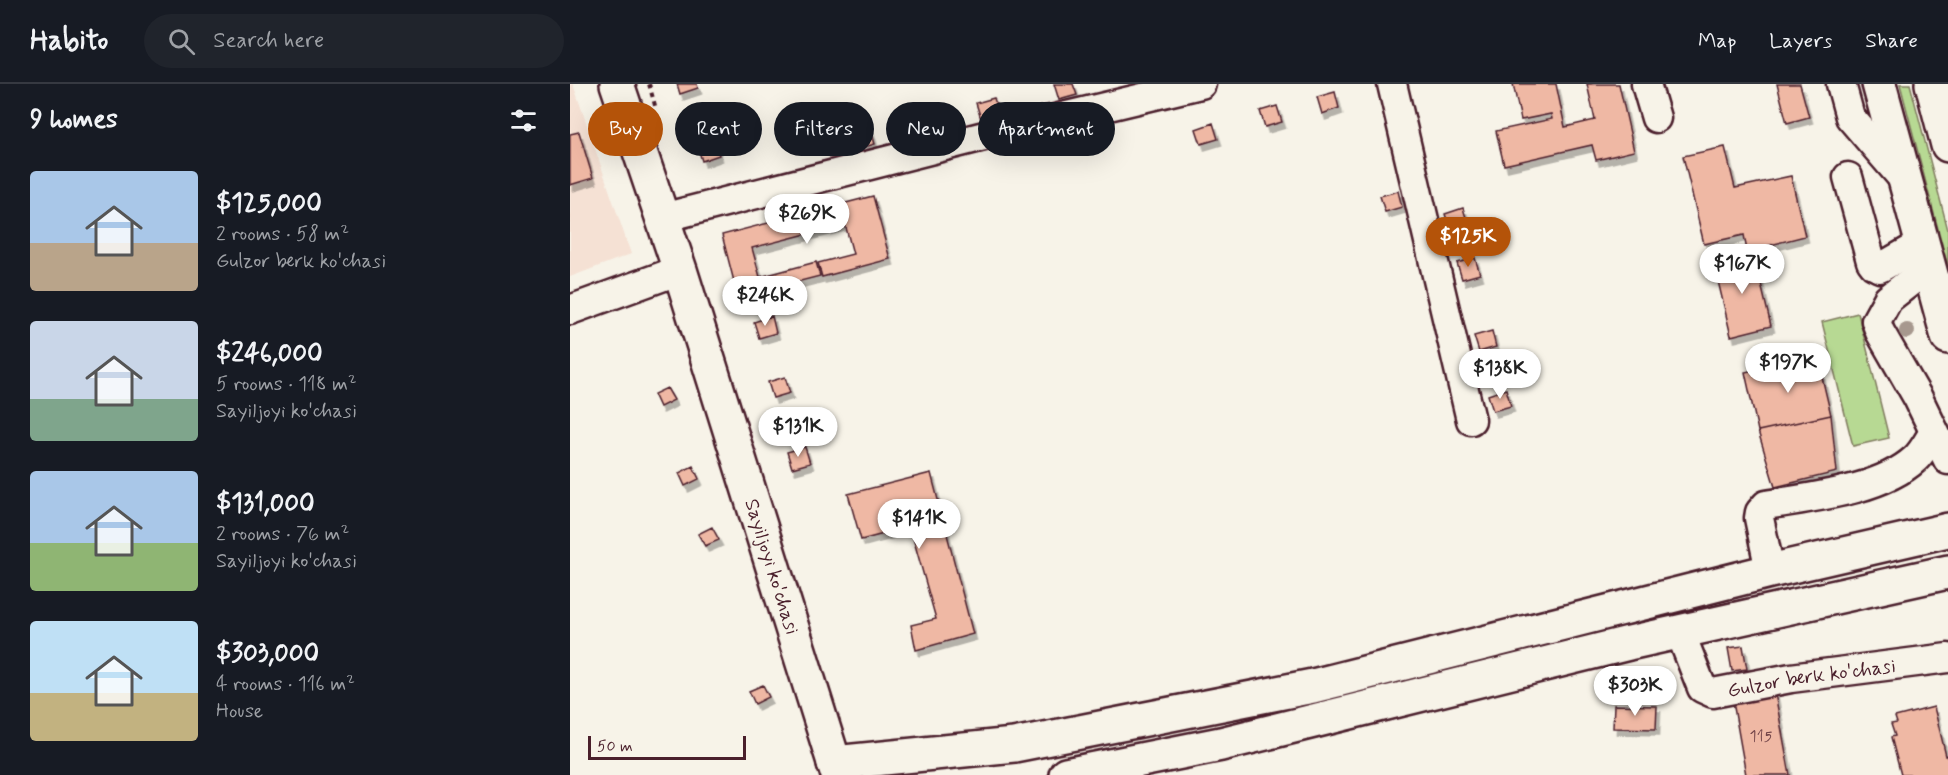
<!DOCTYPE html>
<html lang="en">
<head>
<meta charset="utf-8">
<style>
  :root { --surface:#171b24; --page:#20242c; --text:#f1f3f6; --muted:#9ea1a6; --line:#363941; --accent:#b45309 }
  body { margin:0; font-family:Mynerve,sans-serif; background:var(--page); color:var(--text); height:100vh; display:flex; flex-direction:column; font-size:22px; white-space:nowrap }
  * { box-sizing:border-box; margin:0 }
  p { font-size:20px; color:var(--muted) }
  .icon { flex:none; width:33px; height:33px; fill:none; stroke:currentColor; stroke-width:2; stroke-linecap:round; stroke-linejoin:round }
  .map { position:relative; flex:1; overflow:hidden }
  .sheet { display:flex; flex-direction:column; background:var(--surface); width:570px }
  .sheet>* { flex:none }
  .hud { position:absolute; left:18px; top:18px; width:570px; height:54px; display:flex; gap:12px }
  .scale { position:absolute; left:18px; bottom:15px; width:158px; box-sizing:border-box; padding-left:6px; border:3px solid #4a1f2b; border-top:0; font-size:16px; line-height:21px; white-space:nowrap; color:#4a1f2b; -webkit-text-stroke:4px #f7f3e8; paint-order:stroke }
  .price { position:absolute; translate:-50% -51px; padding:0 14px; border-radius:21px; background:#fff; color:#222; font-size:20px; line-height:39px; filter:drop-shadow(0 2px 3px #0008) }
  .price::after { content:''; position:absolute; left:50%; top:36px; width:18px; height:14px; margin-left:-9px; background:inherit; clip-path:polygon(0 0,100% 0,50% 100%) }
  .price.current { background:var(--accent); color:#fff }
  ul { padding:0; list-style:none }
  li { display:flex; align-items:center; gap:18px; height:150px; padding:0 30px }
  li span { display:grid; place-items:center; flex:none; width:168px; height:120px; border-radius:6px; color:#555 }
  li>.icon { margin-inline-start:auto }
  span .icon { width:72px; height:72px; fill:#fffc; stroke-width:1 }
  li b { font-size:26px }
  h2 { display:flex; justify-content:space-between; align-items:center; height:72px; padding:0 30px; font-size:26px }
  .chip { padding:0 21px; border-radius:27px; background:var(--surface); box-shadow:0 6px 24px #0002; font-size:21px; line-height:54px }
  .chip.current { background:var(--accent); color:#fff }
  header { display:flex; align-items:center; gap:36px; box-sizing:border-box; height:84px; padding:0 30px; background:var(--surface); border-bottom:2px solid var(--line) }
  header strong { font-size:28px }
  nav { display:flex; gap:33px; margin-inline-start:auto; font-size:21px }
  .search { width:420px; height:54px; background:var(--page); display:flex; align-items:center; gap:15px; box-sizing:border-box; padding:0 21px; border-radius:33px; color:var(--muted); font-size:22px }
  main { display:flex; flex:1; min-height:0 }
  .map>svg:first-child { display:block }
</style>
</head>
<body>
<header>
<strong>Habito</strong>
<div class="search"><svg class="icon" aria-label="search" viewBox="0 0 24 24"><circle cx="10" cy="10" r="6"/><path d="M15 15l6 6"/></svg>Search here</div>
<nav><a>Map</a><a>Layers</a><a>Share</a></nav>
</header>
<main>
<section class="sheet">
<h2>9 homes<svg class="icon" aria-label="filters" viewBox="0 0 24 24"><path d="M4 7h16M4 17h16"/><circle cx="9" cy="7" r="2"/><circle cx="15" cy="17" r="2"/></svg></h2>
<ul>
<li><span style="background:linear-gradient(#a9c7e8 60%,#b9a48a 0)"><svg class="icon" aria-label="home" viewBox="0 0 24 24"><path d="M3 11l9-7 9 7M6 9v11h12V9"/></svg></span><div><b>$125,000</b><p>2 rooms · 58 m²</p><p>Gulzor berk ko'chasi</p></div></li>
<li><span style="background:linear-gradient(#c9d6e8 65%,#7fa58c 0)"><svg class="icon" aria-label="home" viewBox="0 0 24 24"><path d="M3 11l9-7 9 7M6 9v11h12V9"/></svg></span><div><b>$246,000</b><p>5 rooms · 118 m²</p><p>Sayiljoyi ko'chasi</p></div></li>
<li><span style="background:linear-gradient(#a9c7e8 60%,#8fb573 0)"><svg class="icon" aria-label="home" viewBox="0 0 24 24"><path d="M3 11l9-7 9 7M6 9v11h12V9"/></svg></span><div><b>$131,000</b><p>2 rooms · 76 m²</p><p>Sayiljoyi ko'chasi</p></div></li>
<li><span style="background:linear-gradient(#bfe0f5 60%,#c2b280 0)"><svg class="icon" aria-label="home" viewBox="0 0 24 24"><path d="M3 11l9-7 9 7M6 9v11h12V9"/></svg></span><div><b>$303,000</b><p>4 rooms · 116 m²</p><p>House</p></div></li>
</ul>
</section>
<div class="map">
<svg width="1378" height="691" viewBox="0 0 1378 691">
  <defs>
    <filter id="shadow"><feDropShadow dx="3.5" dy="6" stdDeviation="0" flood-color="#0004"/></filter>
  </defs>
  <rect width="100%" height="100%" fill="#f7f3e8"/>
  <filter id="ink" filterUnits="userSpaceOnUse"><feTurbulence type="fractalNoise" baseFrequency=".0167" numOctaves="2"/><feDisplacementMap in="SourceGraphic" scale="12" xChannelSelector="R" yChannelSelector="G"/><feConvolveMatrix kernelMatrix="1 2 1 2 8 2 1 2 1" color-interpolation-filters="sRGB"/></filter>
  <g filter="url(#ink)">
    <path fill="#f5e1d4" d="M0 0H3L61 170 0 193Z"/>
    <path fill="#b7d993" stroke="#807c5f" stroke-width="1.5" d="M1330 0H1340L1378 146V183Z
      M1288 229 1319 354 1283 362 1252 238Z"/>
    <path fill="#efb8a4" stroke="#4a1f2b" stroke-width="1.5" filter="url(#shadow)" d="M107 0H127L128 4 110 10Z
      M484 0H503L507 11 489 16Z
      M943 0H986L995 43 1025 36 1017 0H1049L1064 67 1026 76 1022 61 934 81 926 47 982 35 981 30 951 36Z
      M1207 0H1230L1239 33 1217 39Z
      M765 8 769 24 752 30 747 13Z
      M424 14 429 30 411 35 406 19Z
      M707 22 712 38 695 43 690 27Z
      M367 27 372 43 354 49 349 33Z
      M643 39 648 55 631 60 626 45Z
      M300 43 305 60 287 65 282 49Z
      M9 48 23 94 0 101V50Z
      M145 55 149 71 132 77 127 61Z
      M1155 63 1165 104 1221 92 1235 152 1177 167 1174 151 1134 160 1113 72Z
      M828 107 832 123 815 128 810 112Z
      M303 112 320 175 252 193 248 179 283 170 275 140 182 164 190 193 246 178 250 192 168 213 152 151Z
      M893 124 898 140 880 145 875 130Z
      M1184 170 1201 242 1161 252 1144 180Z
      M905 174 910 190 892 195 887 179Z
      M202 232 206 249 189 254 184 238Z
      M922 247 926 263 909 268 904 252Z
      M1247 272 1261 331 1188 347 1175 288Z
      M215 293 220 309 203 314 198 298Z
      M97 304 104 316 90 323 84 310Z
      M936 305 941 322 923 327 918 311Z
      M1261 331 1267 388 1205 403 1188 347Z
      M235 363 240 379 222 384 217 368Z
      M123 382 129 395 115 402 109 389Z
      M361 389 403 550 346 566 341 541 366 535 340 443 291 456 278 410Z
      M142 443 149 456 135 462 128 450Z
      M1173 562 1177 585 1162 587 1158 564Z
      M193 601 199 613 185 620 179 607Z
      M1204 604 1220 691H1176L1162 612Z
      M1044 621 1087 622 1086 645 1043 644Z
      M1364 623 1376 672 1378 671V691H1331L1321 653 1325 652 1321 640 1327 639 1325 633Z"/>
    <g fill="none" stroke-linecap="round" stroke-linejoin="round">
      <defs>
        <g id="minor">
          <path d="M822 0 901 336"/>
          <path d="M1076 0 1086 34"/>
          <path d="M1271 0 1280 33 1336 98"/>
          <path d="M1278 93 1301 177 1304 181 1310 184 1353 159"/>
          <path d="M92 134 430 48 631 0"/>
          <path d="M1359 183 1318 215 1306 237 1310 248 1348 314 1378 376"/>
          <path d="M0 226 110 186"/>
          <path d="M1200 487 1189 434 1190 428 1196 421C1241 413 1310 407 1345 375 1353 368 1358 357 1364 348"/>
          <path id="s1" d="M1110 548 1132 604 1143 609 1221 594 1378 574"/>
        </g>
        <g id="major">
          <path id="s2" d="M47 0 110 186 268 691"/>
          <path d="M1309 0 1378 253"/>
          <path d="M1362 0 1378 61"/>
          <path d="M264 679 444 661 743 602 1200 487 1378 446"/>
          <path d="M496 691 651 660 1059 559 1378 488"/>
        </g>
      </defs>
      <use href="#minor" stroke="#4a1f2b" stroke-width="33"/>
      <use href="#major" stroke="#4a1f2b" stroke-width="38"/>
      <path stroke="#4a1f2b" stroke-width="4" stroke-dasharray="4.5 4.5" stroke-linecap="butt" d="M79 0 86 25"/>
      <use href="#minor" stroke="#f7f3e8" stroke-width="28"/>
      <use href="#major" stroke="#f7f3e8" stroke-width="33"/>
    </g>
    <circle fill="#a7988e" cx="1337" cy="247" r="8"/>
  </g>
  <g text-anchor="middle" stroke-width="4.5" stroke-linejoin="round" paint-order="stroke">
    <g font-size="16" fill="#734549">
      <text x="1191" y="657">115</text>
    </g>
    <g font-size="20" fill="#4a1f2b" stroke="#f7f3e8">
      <text dy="7" stroke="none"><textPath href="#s2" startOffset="507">Sayiljoyi ko'chasi</textPath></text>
      <text dy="7" stroke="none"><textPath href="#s1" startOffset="172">Gulzor berk ko'chasi</textPath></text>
    </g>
  </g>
</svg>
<div class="scale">50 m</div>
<b class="price" style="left:237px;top:161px">$269K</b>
<b class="price current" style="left:898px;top:184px">$125K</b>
<b class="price" style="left:1172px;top:211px">$167K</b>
<b class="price" style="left:195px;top:243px">$246K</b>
<b class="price" style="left:1218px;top:310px">$197K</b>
<b class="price" style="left:930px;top:316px">$138K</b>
<b class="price" style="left:228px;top:374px">$131K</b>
<b class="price" style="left:349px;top:466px">$141K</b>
<b class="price" style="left:1065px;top:633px">$303K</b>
<div class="hud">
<a class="chip current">Buy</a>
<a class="chip">Rent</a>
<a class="chip">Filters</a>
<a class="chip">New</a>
<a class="chip">Apartment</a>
</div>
</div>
</main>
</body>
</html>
